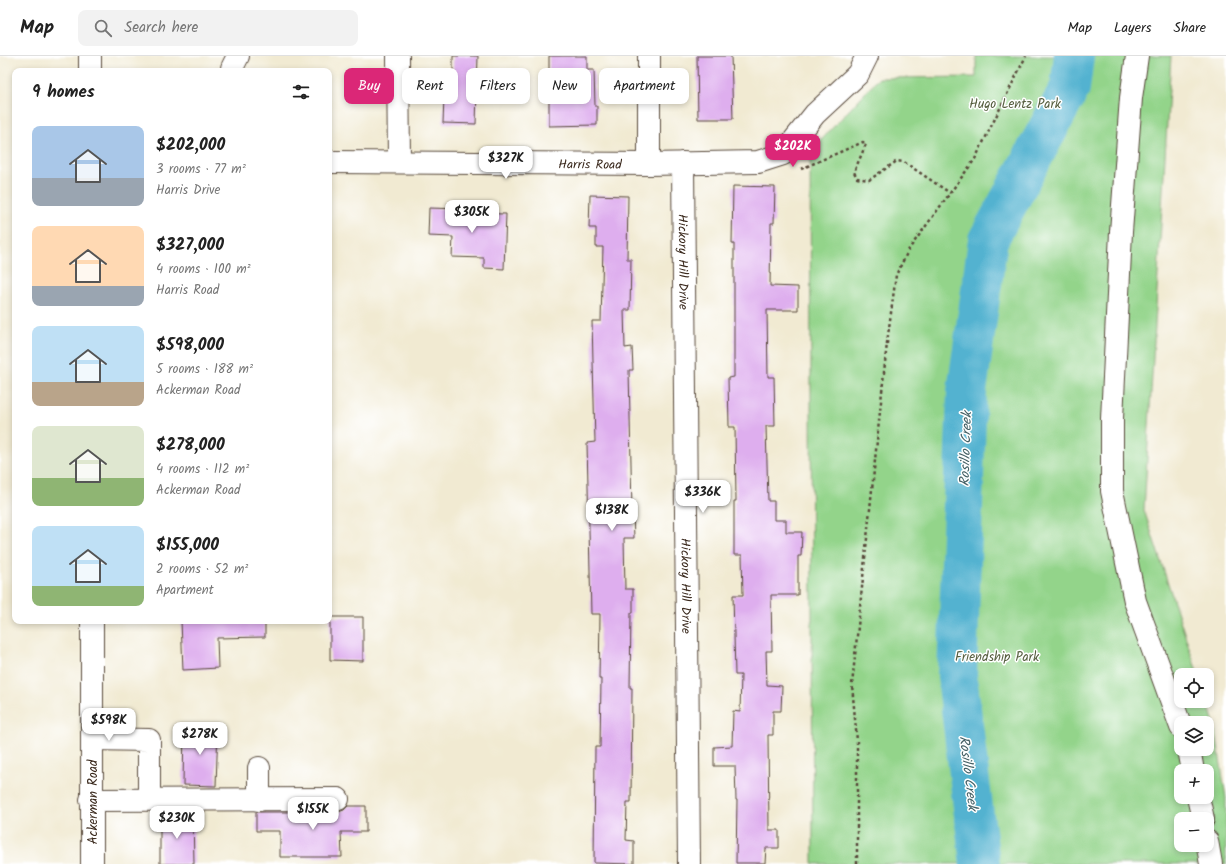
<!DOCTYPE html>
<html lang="en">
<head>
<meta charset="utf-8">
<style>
  :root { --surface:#fff; --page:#f2f2f2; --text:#222; --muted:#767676; --line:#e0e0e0; --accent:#db2777 }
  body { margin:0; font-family:Kalam,sans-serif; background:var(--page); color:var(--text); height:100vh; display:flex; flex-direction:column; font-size:15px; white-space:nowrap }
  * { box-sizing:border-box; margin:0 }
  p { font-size:13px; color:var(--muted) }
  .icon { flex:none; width:22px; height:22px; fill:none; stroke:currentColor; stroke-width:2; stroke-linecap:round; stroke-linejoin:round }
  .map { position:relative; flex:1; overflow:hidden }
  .sheet { position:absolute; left:12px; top:12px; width:320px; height:556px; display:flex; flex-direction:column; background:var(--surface); border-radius:8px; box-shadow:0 2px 6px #0003 }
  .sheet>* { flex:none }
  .banner { position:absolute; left:344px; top:12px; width:380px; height:36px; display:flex; gap:8px }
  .tools { position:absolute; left:1174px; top:612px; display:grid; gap:8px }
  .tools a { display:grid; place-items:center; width:40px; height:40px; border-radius:8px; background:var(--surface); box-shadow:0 2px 6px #0003; font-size:20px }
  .price { position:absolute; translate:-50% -34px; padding:0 9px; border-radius:8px; background:#fff; color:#222; font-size:13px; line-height:26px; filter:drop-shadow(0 1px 2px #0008) }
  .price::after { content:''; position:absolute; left:50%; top:24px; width:12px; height:9px; margin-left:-6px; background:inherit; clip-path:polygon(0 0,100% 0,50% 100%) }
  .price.active { background:var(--accent); color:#fff }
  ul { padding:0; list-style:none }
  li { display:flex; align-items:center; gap:12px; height:100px; padding:0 20px }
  li span { display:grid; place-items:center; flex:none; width:112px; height:80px; border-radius:8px; color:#555 }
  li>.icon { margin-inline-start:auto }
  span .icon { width:48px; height:48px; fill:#fffc; stroke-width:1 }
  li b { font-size:17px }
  h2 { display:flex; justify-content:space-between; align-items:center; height:48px; padding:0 20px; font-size:17px }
  .chip { padding:0 14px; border-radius:8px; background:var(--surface); box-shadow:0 2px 6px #0003; font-size:14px; line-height:36px }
  .chip.active { background:var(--accent); color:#fff }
  header { display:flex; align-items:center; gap:24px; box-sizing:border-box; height:56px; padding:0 20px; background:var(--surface); border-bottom:1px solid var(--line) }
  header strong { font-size:19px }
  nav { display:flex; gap:22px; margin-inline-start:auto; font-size:14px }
  .search { width:280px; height:36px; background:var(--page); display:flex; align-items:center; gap:10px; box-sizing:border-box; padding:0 14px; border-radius:8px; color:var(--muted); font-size:15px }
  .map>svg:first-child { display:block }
</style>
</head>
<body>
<header>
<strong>Map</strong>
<div class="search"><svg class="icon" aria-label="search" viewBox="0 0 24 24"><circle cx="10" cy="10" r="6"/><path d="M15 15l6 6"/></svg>Search here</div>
<nav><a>Map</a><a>Layers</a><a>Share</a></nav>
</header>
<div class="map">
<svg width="1226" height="808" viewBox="0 0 1226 808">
  <rect width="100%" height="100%" fill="#fff"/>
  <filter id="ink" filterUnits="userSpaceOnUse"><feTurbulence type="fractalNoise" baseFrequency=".025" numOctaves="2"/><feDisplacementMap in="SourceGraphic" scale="8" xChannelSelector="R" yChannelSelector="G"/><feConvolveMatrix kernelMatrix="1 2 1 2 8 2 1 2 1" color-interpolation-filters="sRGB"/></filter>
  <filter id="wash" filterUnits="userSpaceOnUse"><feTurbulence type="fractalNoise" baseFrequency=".012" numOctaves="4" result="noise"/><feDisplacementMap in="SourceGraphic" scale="16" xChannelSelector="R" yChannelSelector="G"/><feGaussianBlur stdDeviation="0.9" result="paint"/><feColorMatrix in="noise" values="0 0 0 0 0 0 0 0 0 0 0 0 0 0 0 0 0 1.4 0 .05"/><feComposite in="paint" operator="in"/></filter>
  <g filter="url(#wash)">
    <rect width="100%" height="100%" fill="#f1ead2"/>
    <path fill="#93d48a" stroke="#677f54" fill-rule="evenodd" d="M976 0H1171L1144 454 1198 619H1181V645H1207L1215 670 1226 742V808H813L810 96 879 22 976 21ZM1181 667H1207V693H1181ZM1181 715H1207V741H1181ZM1181 763H1207V789H1181Z"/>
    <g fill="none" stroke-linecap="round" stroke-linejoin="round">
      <path stroke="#52b2d0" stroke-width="40" d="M980 808 957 620 967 335 988 184 1070 32 1074 0"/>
    </g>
    <g id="blocks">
      <path fill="#deaeee" d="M453 0H478L476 68 443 67 445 15 453 16Z
        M549 0H587V14H594L595 50H597V69L549 70Z
        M697 0H731L733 63H698Z
        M733 130 775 131 774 167H771L770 230 798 231V254H767L768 321H774L775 370H766L768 445H774V464H786V476H802L801 500H798V539H771L772 595H766L767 629 782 630 781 655H773V679H768L769 774H779V792H766L765 807H736L737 744H736L735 710H714V691L732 690 733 655 740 656 741 619H735L733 539H743L742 499H734V445H736L735 371H729L728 322 734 321V188H732Z
        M590 139 628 140 627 203H631L630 254H624L625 292 632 291 633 314H629L632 455H633L634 482H624L625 533H633V557H631L630 632H632L631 746H627L626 784 634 785V808L594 807 595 691H600L601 623H599L600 558H591L587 387 595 386 592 265H601L603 191H596V172H589Z
        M429 152 463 153V157L506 158 504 213 484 212V202L452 201 453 181 428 180Z
        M330 561H363V605L330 604Z
        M181 565H265V581L217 582 218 612 183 614Z
        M184 670 218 671 216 730 183 729Z
        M348 750H366V776H341L342 801H280V775H256V756H338L344 754Z
        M193 759 194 808H160V760Z"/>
    </g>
  </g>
  <g filter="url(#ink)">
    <use href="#blocks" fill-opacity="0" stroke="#564739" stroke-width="1"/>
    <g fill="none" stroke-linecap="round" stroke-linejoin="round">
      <defs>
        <g id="minor">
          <path d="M90 0V15"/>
          <path d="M398 0 399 106"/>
          <path d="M649 0V108"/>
          <path d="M1137 0 1131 42 1121 176 1112 363V435L1135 545 1181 671"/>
          <path d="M232 15V12L238 0"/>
          <path id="s1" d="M329 106 649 108 758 106 783 98 815 58 858 18 867 0"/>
          <path id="s2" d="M683 107 689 808"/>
          <path d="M92 565V808"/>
          <path d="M92 683 149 684V743"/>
          <path d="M1189 693 1193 715"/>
          <path d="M1198 741 1203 763"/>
          <path d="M91 744 338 743"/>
          <path d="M259 744V712"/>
          <path d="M1207 785 1211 808"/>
        </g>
      </defs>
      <use href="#minor" stroke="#564739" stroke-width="24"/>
      <path stroke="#564739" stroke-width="2.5" stroke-dasharray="3 3" stroke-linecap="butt" d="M801 113 863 86 866 88 854 116 857 122 869 124 897 105 904 106 950 137
        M857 808V685L852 629 887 287 896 219 909 193 975 103 1026 0"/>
      <use href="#minor" stroke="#fff" stroke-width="22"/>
    </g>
  </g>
  <g text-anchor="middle" stroke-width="3" stroke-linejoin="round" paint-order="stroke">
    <g font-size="13" fill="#555d3e" stroke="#fff">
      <text x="1015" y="52">Hugo Lentz Park</text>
      <text x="997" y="605">Friendship Park</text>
    </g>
    <g font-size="13" fill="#3b2a1e" stroke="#fff">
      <text dy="5" stroke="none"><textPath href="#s1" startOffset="261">Harris Road</textPath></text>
      <text dy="5" stroke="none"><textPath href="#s2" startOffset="99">Hickory Hill Drive</textPath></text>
      <text dy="5" stroke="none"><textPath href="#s2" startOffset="423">Hickory Hill Drive</textPath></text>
      <text transform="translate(92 746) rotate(-90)" y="5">Ackerman Road</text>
    </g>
    <g font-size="14" font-style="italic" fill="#446065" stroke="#fff">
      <text transform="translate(965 393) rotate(-88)" y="5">Rosillo Creek</text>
      <text transform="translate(969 717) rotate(83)" y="5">Rosillo Creek</text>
    </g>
  </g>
</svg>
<div class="tools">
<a><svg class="icon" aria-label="locate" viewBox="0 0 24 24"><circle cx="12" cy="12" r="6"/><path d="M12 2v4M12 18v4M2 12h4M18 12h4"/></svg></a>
<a><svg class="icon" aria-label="layers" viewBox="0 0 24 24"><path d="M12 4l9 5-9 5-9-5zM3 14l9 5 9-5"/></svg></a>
<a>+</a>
<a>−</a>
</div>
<b class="price active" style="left:793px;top:112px">$202K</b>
<b class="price" style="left:506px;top:124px">$327K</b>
<b class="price" style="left:472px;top:178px">$305K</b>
<b class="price" style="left:703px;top:458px">$336K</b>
<b class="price" style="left:612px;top:476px">$138K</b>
<b class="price" style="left:109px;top:686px">$598K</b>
<b class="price" style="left:200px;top:700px">$278K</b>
<b class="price" style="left:313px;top:775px">$155K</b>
<b class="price" style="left:177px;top:784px">$230K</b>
<div class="banner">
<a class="chip active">Buy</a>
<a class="chip">Rent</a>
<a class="chip">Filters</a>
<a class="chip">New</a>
<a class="chip">Apartment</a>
</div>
<section class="sheet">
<h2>9 homes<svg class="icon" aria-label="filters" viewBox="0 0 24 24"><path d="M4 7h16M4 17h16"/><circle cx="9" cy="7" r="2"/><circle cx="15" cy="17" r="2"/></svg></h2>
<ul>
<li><span style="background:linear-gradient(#a9c7e8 65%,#9aa5b1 0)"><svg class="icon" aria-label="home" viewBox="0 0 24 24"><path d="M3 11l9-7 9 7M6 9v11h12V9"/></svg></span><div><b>$202,000</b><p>3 rooms · 77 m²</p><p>Harris Drive</p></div></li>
<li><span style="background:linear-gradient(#ffd9b3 75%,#9aa5b1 0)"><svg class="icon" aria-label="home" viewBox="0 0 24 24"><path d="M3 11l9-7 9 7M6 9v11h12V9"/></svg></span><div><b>$327,000</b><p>4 rooms · 100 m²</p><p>Harris Road</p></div></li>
<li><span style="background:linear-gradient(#bfe0f5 70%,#b9a48a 0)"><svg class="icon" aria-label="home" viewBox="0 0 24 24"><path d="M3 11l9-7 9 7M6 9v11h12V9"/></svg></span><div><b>$598,000</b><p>5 rooms · 188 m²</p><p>Ackerman Road</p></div></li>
<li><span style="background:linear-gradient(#dfe7d0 65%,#8fb573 0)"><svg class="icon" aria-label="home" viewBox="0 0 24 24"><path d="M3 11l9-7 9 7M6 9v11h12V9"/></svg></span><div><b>$278,000</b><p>4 rooms · 112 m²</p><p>Ackerman Road</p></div></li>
<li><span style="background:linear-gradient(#bfe0f5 75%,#8fb573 0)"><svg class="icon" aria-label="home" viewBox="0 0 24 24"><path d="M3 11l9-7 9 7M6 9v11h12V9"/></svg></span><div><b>$155,000</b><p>2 rooms · 52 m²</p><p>Apartment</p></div></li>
</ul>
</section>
</div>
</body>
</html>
